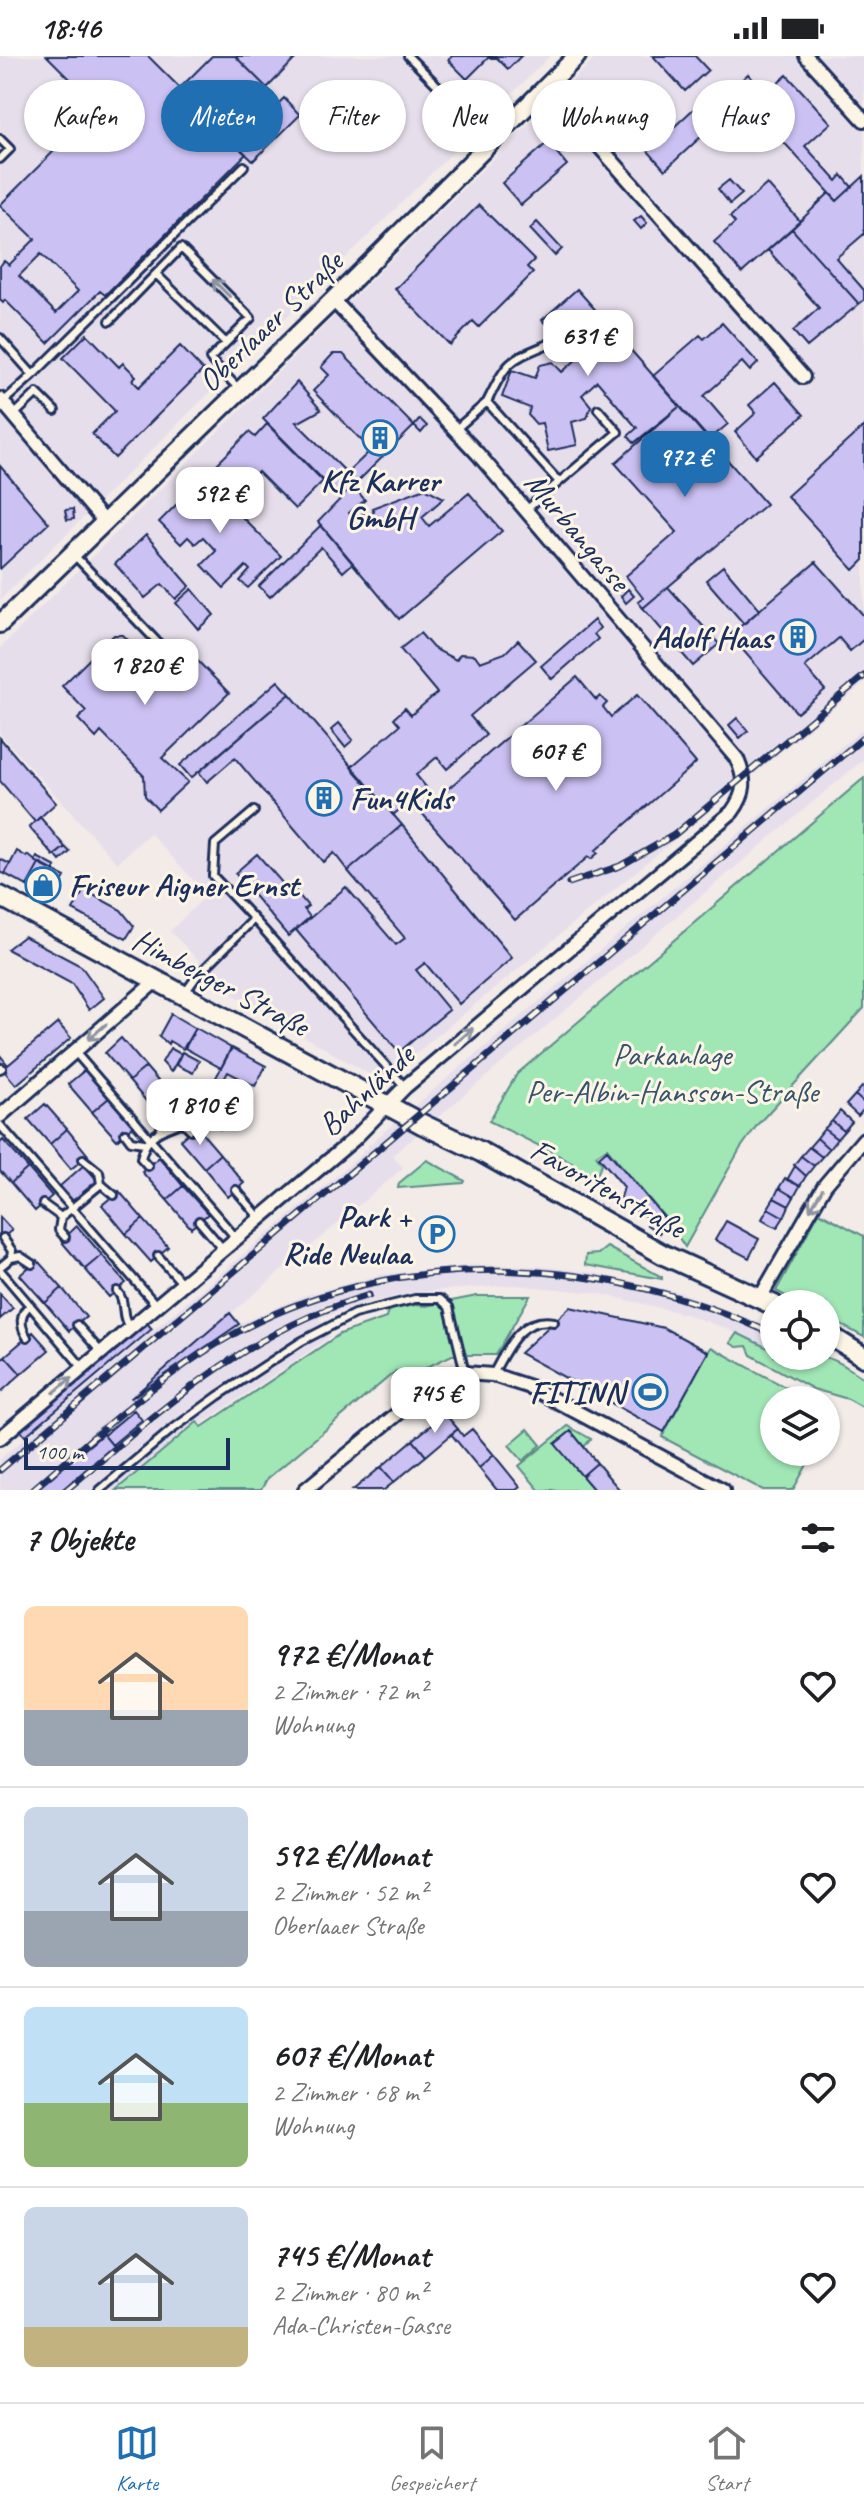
<!DOCTYPE html>
<html lang="de">
<head>
<meta charset="utf-8">
<style>
  :root { --surface:#fff; --page:#f2f2f2; --text:#202124; --muted:#757577; --line:#e0e0e0; --accent:#1f6fb2 }
  body { margin:0; font-family:Caveat,sans-serif; background:var(--page); color:var(--text); height:100vh; display:flex; flex-direction:column; font-size:30px; white-space:nowrap }
  * { box-sizing:border-box; margin:0 }
  p { font-size:26px; color:var(--muted) }
  .icon { flex:none; width:44px; height:44px; fill:none; stroke:currentColor; stroke-width:2; stroke-linecap:round; stroke-linejoin:round }
  .map { position:relative; height:1434px; overflow:hidden }
  .details { display:flex; flex-direction:column; background:var(--surface); flex:1 }
  .details>* { flex:none }
  .hud { position:absolute; left:24px; top:24px; width:816px; height:72px; display:flex; gap:16px }
  .buttons { position:absolute; left:760px; top:1234px; display:grid; gap:16px }
  .buttons a { display:grid; place-items:center; width:80px; height:80px; border-radius:50%; background:var(--surface); box-shadow:0 2px 6px #0004; font-size:40px }
  .scale { position:absolute; left:24px; bottom:20px; width:206px; box-sizing:border-box; padding-left:8px; border:4px solid #1b2f5e; border-top:0; font-size:22px; line-height:28px; white-space:nowrap; color:#1b2f5e; -webkit-text-stroke:6px #fcf5e5; paint-order:stroke }
  .price { position:absolute; translate:-50% -68px; padding:0 18px; border-radius:16px; background:#fff; color:#222; font-size:26px; line-height:52px; filter:drop-shadow(0 2px 4px #0008) }
  .price::after { content:''; position:absolute; left:50%; top:48px; width:24px; height:18px; margin-left:-12px; background:inherit; clip-path:polygon(0 0,100% 0,50% 100%) }
  .price.current { background:var(--accent); color:#fff }
  ul { padding:0; list-style:none }
  li { display:flex; align-items:center; gap:24px; height:200px; padding:0 24px }
  li+li { border-top:2px solid var(--line) }
  li span { display:grid; place-items:center; flex:none; width:224px; height:160px; border-radius:12px; color:#555 }
  li>.icon { margin-inline-start:auto }
  span .icon { width:96px; height:96px; fill:#fffc; stroke-width:1 }
  li b { font-size:34px }
  h2 { display:flex; justify-content:space-between; align-items:center; height:96px; padding:0 24px; font-size:34px }
  .tag { padding:0 28px; border-radius:36px; background:var(--surface); box-shadow:0 2px 6px #0004; font-size:28px; line-height:72px }
  .tag.current { background:var(--accent); color:#fff }
  .status { display:flex; justify-content:space-between; align-items:center; height:56px; padding:0 40px; background:var(--surface); direction:ltr }
  .status svg { height:22px; fill:currentColor }
  .dock { display:flex; justify-content:space-around; align-items:center; height:112px; border-top:2px solid var(--line); background:var(--surface); font-size:22px; color:var(--muted) }
  .dock a { display:grid; justify-items:center; gap:4px }
  .dock .current { color:var(--accent) }
  .map>svg:first-child { display:block }
</style>
</head>
<body>
<div class="status"><b>18:46</b><svg viewBox="0 0 49 12"><path d="M0 12V9h3v3zM5 12V6h3v6zM10 12V3h3v9zM15 12V0h3v12zM26 1h20v11H26zM47 4h2v5h-2z"/></svg></div>
<div class="map">
<svg width="864" height="1434" viewBox="0 0 864 1434">
  <rect width="100%" height="100%" fill="#f2ebe8"/>
  <filter id="ink" filterUnits="userSpaceOnUse"><feTurbulence type="fractalNoise" baseFrequency=".0125" numOctaves="2"/><feDisplacementMap in="SourceGraphic" scale="16" xChannelSelector="R" yChannelSelector="G"/><feConvolveMatrix kernelMatrix="1 2 1 2 8 2 1 2 1" color-interpolation-filters="sRGB"/></filter>
  <g filter="url(#ink)">
    <path fill="#e7deeb" d="M0 0H550L0 544Z
      M597 0H864V627L403 1008 389 1030 229 936 170 875 207 839 150 777 117 807 0 678V592Z
      M864 672V703L393 1099 403 1112 143 1332 239 1268 303 1240 380 1219 474 1209 539 1210 593 1217 682 1237 774 1273V1295L722 1271 685 1258 597 1237 514 1229 418 1236 370 1246 319 1262 330 1281 200 1369 197 1366 116 1434H0V1403L301 1150 363 1097V1093H368V1088H373V1085Z"/>
    <path fill="#a0e7b5" stroke="#5e8b8a" stroke-width="2" d="M864 722V952L758 1068 740 1093 685 1191 667 1164 607 1092 596 1099 602 1108 592 1129 572 1106 489 1065 517 1018Z
      M427 1104 465 1125 464 1127 398 1132 399 1127Z
      M819 1156 864 1180V1281L826 1261V1248H801L776 1235Z
      M607 1191 662 1221V1223L585 1209 586 1199 598 1198Z
      M477 1240H530L496 1299H452L429 1310 406 1326 396 1315 267 1423 261 1434H116L197 1366 202 1371 340 1278 386 1262 388 1254 415 1249 426 1250Z
      M737 1277 774 1295V1300L791 1302 792 1300C832 1300 830 1300 864 1322V1352L848 1343 813 1333 751 1299 747 1290 737 1291 730 1287Z
      M711 1291 809 1344H774V1396H814L793 1434H763L662 1381Z
      M568 1370 591 1383 584 1391 556 1388 594 1434H539L519 1410Z
      M528 1373 541 1389 523 1405 509 1389Z"/>
    <path fill="#ccc1f3" stroke="#1b2f5e" stroke-width="2" fill-rule="evenodd" d="M47 0H148L180 32 212 0H235L267 32 224 76 246 98 105 239 100 235 48 287 5 244 3 247 0 244V210L4 205 9 209 35 183 0 149 98 51ZM41 198 78 235 56 257 19 220Z
      M235 0H298L267 32Z
      M452 0H521L508 13 497 2H488L467 23 448 4Z
      M653 0H695L708 14 685 35Z
      M748 18 766 38 787 19 831 67 805 90 837 125 842 119 852 131 837 145 734 31Z
      M284 42 300 59 253 105 236 89Z
      M701 46 718 65 665 114 648 95Z
      M548 86 567 109 521 149 502 127Z
      M864 120V178L836 202 864 234V244L859 248 792 173 829 137 837 145Z
      M729 124 742 138 730 148 718 133Z
      M767 128 800 165 742 217 714 186 735 167 730 161Z
      M479 149 534 204 527 211 533 217 479 271 473 265 450 289 395 233Z
      M641 160 647 167 641 173 634 165Z
      M537 166 562 193 555 200 530 173Z
      M792 173 859 248 807 291 793 275 819 252 768 194Z
      M577 233 680 350 634 387 628 380 637 372 597 325 582 339 591 350 587 362 572 366 577 389 548 395 542 367 536 368 528 359 530 352 502 341 512 314 535 322 540 309 553 306 562 316 577 303 542 264Z
      M722 267 758 307 750 315 742 306 704 340 728 368 709 384 653 320 700 279 704 283Z
      M87 278 119 311 123 307 136 320 132 324 139 331 180 290 203 314 115 402 92 378 115 355 63 302Z
      M333 298H343L414 370 341 442 263 363 297 326 321 354 301 365 296 366 347 417 371 394 313 335 329 319 321 311Z
      M775 326 804 359 756 401 735 376 756 357 749 349Z
      M680 350 766 448 643 552 638 546 643 542 626 520 677 476 615 407Z
      M420 363 427 370 421 377 414 370Z
      M267 368 323 425 295 453 258 416 227 446 203 422 249 376 255 381Z
      M864 370V504L854 514 787 440Z
      M0 410 49 467 0 513Z
      M203 422 281 500 248 532 240 525 250 514 246 510 224 532 202 509 216 495 203 481 195 488 188 481 181 488 159 466Z
      M353 430 365 444 349 457 355 464 363 457 367 460 374 455 372 452 425 432 444 442 422 461 429 470 469 437 502 475 399 563 318 466Z
      M73 453 74 463 67 464 65 454Z
      M321 469 353 507 343 516 321 491 270 541 259 530Z
      M146 479 190 530 176 543 162 528 145 542 115 508Z
      M816 506 864 560V583L850 595 839 582 805 611 825 634 797 657 730 579Z
      M723 510 760 554 744 568 706 524Z
      M668 531 719 588 693 610 643 552Z
      M192 533 214 559 198 573 176 547Z
      M628 533 634 540 626 547 621 540Z
      M594 564 600 572 594 578 598 583 552 623 541 610Z
      M420 577 433 592 456 604 460 598 475 599 480 606 505 597 518 584 536 604 470 660 486 679 447 713 437 701 416 719 426 731 393 759 351 711 400 669 394 662 405 652 411 659 437 637 400 593Z
      M114 579H123L143 599 147 595 162 610 183 590 229 637 162 702 188 726 158 754 145 740 144 720 101 676 96 682 78 663 86 655 62 630Z
      M577 621 596 644 600 640 607 647 603 651 611 661 637 639 696 707 595 795 598 797 591 803 588 801 515 864 421 756Z
      M278 625 290 638 191 722 180 709Z
      M290 638 402 769 348 815 334 797 323 806 235 702 207 726 199 716Z
      M737 662 748 675 740 682 729 669Z
      M339 667 353 684 345 691 331 674Z
      M0 682 56 747 35 766 0 725Z
      M40 761 65 791 54 800 29 771Z
      M402 769 512 902 459 948 425 907 416 914 449 954 399 996 296 874 346 831 396 889 405 882 348 815Z
      M65 791 70 796 60 805 55 799Z
      M17 795 27 801 28 799 39 808 27 830 5 818Z
      M257 798 290 836 294 833 308 850 304 853 310 861 288 880 235 817Z
      M37 801 56 811 54 815 35 805Z
      M0 803 10 808 5 818 0 816Z
      M39 808 65 821 52 844 27 830Z
      M84 834 121 854 134 870 126 883 73 854Z
      M24 880 81 910 104 942 89 954 72 928 7 893Z
      M171 958 195 972 183 993 169 985 168 988 159 980Z
      M58 967 71 982 16 1029 0 1010V999L8 1009Z
      M196 972 231 992 221 1012 185 992Z
      M121 982 146 1011 129 1025 105 997Z
      M170 992 181 998 171 1016 162 1006Z
      M232 992 266 1010 255 1030 228 1016 213 1043 227 1062 238 1052 241 1055 220 1073 197 1046 207 1038Z
      M182 996 199 1005 193 1017 176 1009Z
      M146 1011 170 1039 153 1053 129 1025Z
      M85 1014 109 1042 92 1056 68 1028Z
      M862 1031 864 1032V1047L855 1039Z
      M855 1039 864 1047V1053L858 1060 846 1049Z
      M109 1042 133 1070 117 1084 92 1056Z
      M45 1048 67 1073 50 1088 28 1063Z
      M840 1055 852 1066 844 1075 832 1065Z
      M832 1065 844 1075 837 1083 824 1073Z
      M196 1070 220 1098 204 1112 180 1084Z
      M67 1073 88 1099 71 1113 50 1088Z
      M824 1073 837 1083 829 1093 817 1082Z
      M817 1082 829 1093 822 1101 809 1091Z
      M3 1084 28 1112 11 1127 0 1115V1087Z
      M809 1091 822 1101 814 1110 801 1100Z
      M607 1094 667 1165 659 1177 647 1169 650 1163 620 1145 624 1131 599 1101Z
      M220 1098 244 1127 228 1141 204 1112Z
      M801 1100 814 1110 806 1120 794 1109Z
      M159 1101 183 1130 167 1144 142 1116Z
      M84 1109 98 1125 74 1146 60 1130Z
      M795 1110 806 1120 800 1130 787 1124Z
      M28 1112 52 1140 35 1155 11 1127Z
      M785 1122 800 1130 794 1141 779 1132Z
      M183 1130 208 1158 191 1172 167 1144Z
      M779 1132 794 1141 789 1150 774 1142Z
      M119 1135 143 1163 126 1178 102 1149Z
      M774 1142 789 1150 784 1161 768 1152Z
      M768 1152 784 1161 777 1172 762 1163Z
      M0 1161 12 1174 0 1184Z
      M143 1163 168 1191 151 1206 126 1178Z
      M726 1165 759 1183 749 1202 715 1184Z
      M77 1170 102 1199 85 1213 61 1185Z
      M102 1199 126 1227 109 1241 85 1213Z
      M37 1204 62 1232 45 1247 20 1219Z
      M62 1232 86 1261 69 1275 45 1247Z
      M0 1238 13 1252 0 1263Z
      M570 1251 664 1272 708 1296 664 1376 520 1297Z
      M230 1257 239 1268 130 1343Z
      M147 1267 152 1273 25 1380 20 1374Z
      M33 1276 49 1294 21 1318 5 1300Z
      M5 1300 21 1318 0 1337V1305Z
      M134 1354 142 1364 112 1389 104 1379Z
      M445 1358 458 1373 426 1400 413 1384Z
      M458 1373 463 1380 472 1373 494 1399 479 1412 451 1378Z
      M571 1375 597 1407 582 1420 555 1388Z
      M103 1378 113 1390 105 1397 62 1434H36Z
      M413 1384 426 1400 394 1426 381 1411Z
      M494 1399 520 1431 516 1434H497L479 1412Z
      M597 1407 612 1425 620 1434H594L582 1420Z
      M381 1411 394 1426 384 1434H353Z"/>
    <g fill="none" stroke-linecap="round" stroke-linejoin="round">
      <defs>
        <path id="service" d="M408 0 490 82
          M0 83 10 93 0 103
          M156 218 226 287
          M110 265 181 192 251 262 210 303 240 334
          M0 282 33 319 3 346
          M33 319 244 110
          M487 346C509 302 508 305 553 286
          M15 358 37 337 55 355
          M456 373 487 346 559 426
          M526 454 618 376 598 353
          M75 500 163 592
          M254 863 213 820 215 788 254 755
          M184 938 197 920 254 863 405 1031
          M75 996 237 1183
          M0 1013 2 1012
          M0 1069 157 1250
          M160 1075 167 1053 161 1046
          M125 1077 131 1085 144 1087
          M83 1103 99 1116 101 1128
          M148 1110 141 1102C147 1077 161 1075 183 1066L191 1074
          M236 1134 259 1161
          M43 1148 61 1161
          M199 1165 223 1193
          M65 1181 59 1174 61 1161 101 1128 114 1139
          M3 1182 12 1195 11 1202
          M158 1200 182 1227
          M0 1211 11 1202 20 1200 32 1208
          M0 1214 83 1312
          M117 1235C127 1246 120 1260 129 1271
          M77 1269 101 1296
          M27 1281C20 1270 19 1258 30 1249
          M493 1318C507 1293 520 1260 554 1266
          M100 1434 170 1375 218 1340 302 1285 354 1258 415 1243H440L449 1251 465 1317"/>
        <path id="minor" d="M806 0 864 64
          M546 30 803 321
          M0 343 104 466
          M0 1060 156 925
          M760 1242 825 1129 864 1083
          M0 1382 353 1084 405 1031 732 756C746 737 746 724 737 703L478 398 333 244
          M305 1434 436 1326 465 1317 493 1319 530 1331 723 1434"/>
        <path id="secondary" d="M0 568 333 244 577 0"/>
        <path id="primary" d="M0 840 422 1068 481 1096 664 1199 774 1249
          M826 1277 864 1301"/>
      </defs>
      <use href="#service" stroke="#1b2f5e" stroke-width="12"/>
      <use href="#minor" stroke="#1b2f5e" stroke-width="18"/>
      <use href="#secondary" stroke="#1b2f5e" stroke-width="22"/>
      <use href="#primary" stroke="#1b2f5e" stroke-width="24"/>
      <use href="#service" stroke="#fcf5e5" stroke-width="6"/>
      <use href="#minor" stroke="#fcf5e5" stroke-width="12"/>
      <use href="#secondary" stroke="#fcf5e5" stroke-width="16"/>
      <use href="#primary" stroke="#fcf5e5" stroke-width="18"/>
      <defs>
        <path id="rail" d="M569 827 620 810 674 779 864 620
          M0 1414 864 681
          M32 1434C99 1377 164 1315 243 1273 404 1188 613 1200 774 1279
          M66 1434C161 1354 247 1274 369 1239"/>
      </defs>
      <use href="#rail" stroke="#1b2f5e" stroke-width="7"/>
      <use href="#rail" stroke="#fcf5e5" stroke-width="4" stroke-dasharray="12" stroke-linecap="butt"/>
    </g>
    <defs><path id="oneway-shaft" d="M-6 0H5M1.5-3L5.5 0L1.5 3" fill="none" stroke-width="1.6" stroke-linecap="round" stroke-linejoin="round" transform="scale(2)"/></defs>
    <g stroke="#8c92a2">
      <use href="#oneway-shaft" transform="translate(221 232) rotate(-135)"/>
      <use href="#oneway-shaft" transform="translate(97 976) rotate(139)"/>
      <use href="#oneway-shaft" transform="translate(464 980) rotate(-41)"/>
      <use href="#oneway-shaft" transform="translate(816 1144) rotate(121)"/>
      <use href="#oneway-shaft" transform="translate(63 1329) rotate(-40)"/>
    </g>
  </g>
  <defs>
    <symbol id="building-ring" viewBox="-11 -11 22 22"><circle r="9.5" fill="#fcf5e5" stroke="#1f6fb2" stroke-width="1.5"/><path d="M-4-6H4V6H1V3H-1V6H-4ZM-2.5-4.3h1.7v1.8h-1.7ZM.8-4.3h1.7v1.8H.8ZM-2.5-1h1.7V.8h-1.7ZM.8-1h1.7V.8H.8Z" fill="#1f6fb2"/></symbol>
    <symbol id="shop-ring" viewBox="-11 -11 22 22"><circle r="9.5" fill="#fcf5e5" stroke="#1f6fb2" stroke-width="1.5"/><path d="M-5-2.5h2.3a2.7 3.5 0 0 1 5.4 0H5L5.5 6h-11ZM-1.5-2.5h3a1.5 2.3 0 0 0-3 0Z" fill="#1f6fb2"/></symbol>
    <symbol id="parking-ring" viewBox="-11 -11 22 22"><circle r="9.5" fill="#fcf5e5" stroke="#1f6fb2" stroke-width="1.5"/><path d="M-3.5-5.5H1a3.5 3.5 0 0 1 0 7H-1V5.5H-3.5ZM-1-3.4V-.6H.8a1.4 1.4 0 0 0 0-2.8Z" fill="#1f6fb2"/></symbol>
    <symbol id="stadium-ring" viewBox="-11 -11 22 22"><circle r="9.5" fill="#fcf5e5" stroke="#1f6fb2" stroke-width="1.5"/><path d="M0-5a6.5 5 0 1 0 0 10a6.5 5 0 1 0 0-10ZM-3.5-1.8h7v3.6h-7Z" fill="#1f6fb2"/></symbol>
  </defs>
  <g fill-rule="evenodd">
    <use href="#building-ring" x="360" y="362" width="40" height="40"/>
    <use href="#building-ring" x="778" y="561" width="40" height="40"/>
    <use href="#building-ring" x="304" y="722" width="40" height="40"/>
    <use href="#shop-ring" x="23" y="809" width="40" height="40"/>
    <use href="#parking-ring" x="417" y="1158" width="40" height="40"/>
    <use href="#stadium-ring" x="630" y="1316" width="40" height="40"/>
  </g>
  <g text-anchor="middle" stroke-width="6" stroke-linejoin="round" paint-order="stroke">
    <g font-size="32" fill="#1b2f5e" stroke="#fcf5e5">
      <text transform="translate(270 265) rotate(-44)" y="11">Oberlaaer Straße</text>
      <text transform="translate(578 475) rotate(50)" y="11">Murbangasse</text>
      <text transform="translate(221 926) rotate(28)" y="11">Himberger Straße</text>
      <text transform="translate(366 1034) rotate(-43)" y="11">Bahnlände</text>
      <text transform="translate(608 1132) rotate(29)" y="11">Favoritenstraße</text>
    </g>
    <g font-size="32" font-weight="bold" fill="#1b2f5e" stroke="#fcf5e5" text-anchor="end">
      <text x="380" y="435" text-anchor="middle">Kfz Karrer<tspan x="380" dy="37">GmbH</tspan></text>
      <text x="772" y="592">Adolf Haas</text>
      <text x="350" y="753" text-anchor="start">Fun4Kids</text>
      <text x="69" y="840" text-anchor="start">Friseur Aigner Ernst</text>
      <text x="411" y="1171">Park +<tspan x="411" dy="37">Ride Neulaa</tspan></text>
      <text x="624" y="1347">FITINN</text>
    </g>
    <g font-size="32" fill="#36546f" stroke="#fcf5e5">
      <text x="672" y="1009">Parkanlage<tspan x="672" dy="37">Per-Albin-Hansson-Straße</tspan></text>
    </g>
  </g>
</svg>
<div class="buttons">
<a><svg class="icon" aria-label="locate" viewBox="0 0 24 24"><circle cx="12" cy="12" r="6"/><path d="M12 2v4M12 18v4M2 12h4M18 12h4"/></svg></a>
<a><svg class="icon" aria-label="layers" viewBox="0 0 24 24"><path d="M12 4l9 5-9 5-9-5zM3 14l9 5 9-5"/></svg></a>
</div>
<div class="scale">100 m</div>
<b class="price" style="left:588px;top:322px">631 €</b>
<b class="price current" style="left:685px;top:443px">972 €</b>
<b class="price" style="left:220px;top:479px">592 €</b>
<b class="price" style="left:145px;top:651px">1 820 €</b>
<b class="price" style="left:556px;top:737px">607 €</b>
<b class="price" style="left:200px;top:1091px">1 810 €</b>
<b class="price" style="left:435px;top:1379px">745 €</b>
<div class="hud">
<a class="tag">Kaufen</a>
<a class="tag current">Mieten</a>
<a class="tag">Filter</a>
<a class="tag">Neu</a>
<a class="tag">Wohnung</a>
<a class="tag">Haus</a>
</div>
</div>
<section class="details">
<h2>7 Objekte<svg class="icon" aria-label="filters" viewBox="0 0 24 24"><path d="M4 7h16M4 17h16"/><circle cx="9" cy="7" r="2"/><circle cx="15" cy="17" r="2"/></svg></h2>
<ul>
<li><span style="background:linear-gradient(#ffd9b3 65%,#9aa5b1 0)"><svg class="icon" aria-label="home" viewBox="0 0 24 24"><path d="M3 11l9-7 9 7M6 9v11h12V9"/></svg></span><div><b>972 €/Monat</b><p>2 Zimmer · 72 m²</p><p>Wohnung</p></div><svg class="icon" aria-label="heart" viewBox="0 0 24 24"><path d="M12 20l-8-8c-3-5 5-10 8-4 3-6 11-1 8 4z"/></svg></li>
<li><span style="background:linear-gradient(#c9d6e8 65%,#9aa5b1 0)"><svg class="icon" aria-label="home" viewBox="0 0 24 24"><path d="M3 11l9-7 9 7M6 9v11h12V9"/></svg></span><div><b>592 €/Monat</b><p>2 Zimmer · 52 m²</p><p>Oberlaaer Straße</p></div><svg class="icon" aria-label="heart" viewBox="0 0 24 24"><path d="M12 20l-8-8c-3-5 5-10 8-4 3-6 11-1 8 4z"/></svg></li>
<li><span style="background:linear-gradient(#bfe0f5 60%,#8fb573 0)"><svg class="icon" aria-label="home" viewBox="0 0 24 24"><path d="M3 11l9-7 9 7M6 9v11h12V9"/></svg></span><div><b>607 €/Monat</b><p>2 Zimmer · 68 m²</p><p>Wohnung</p></div><svg class="icon" aria-label="heart" viewBox="0 0 24 24"><path d="M12 20l-8-8c-3-5 5-10 8-4 3-6 11-1 8 4z"/></svg></li>
<li><span style="background:linear-gradient(#c9d6e8 75%,#c2b280 0)"><svg class="icon" aria-label="home" viewBox="0 0 24 24"><path d="M3 11l9-7 9 7M6 9v11h12V9"/></svg></span><div><b>745 €/Monat</b><p>2 Zimmer · 80 m²</p><p>Ada-Christen-Gasse</p></div><svg class="icon" aria-label="heart" viewBox="0 0 24 24"><path d="M12 20l-8-8c-3-5 5-10 8-4 3-6 11-1 8 4z"/></svg></li>
</ul>
</section>
<nav class="dock">
<a class="current"><svg class="icon" aria-label="map" viewBox="0 0 24 24"><path d="M3 6l6-2 6 2 6-2v14l-6 2-6-2-6 2zM9 4v14M15 6v14"/></svg>Karte</a>
<a><svg class="icon" aria-label="saved" viewBox="0 0 24 24"><path d="M7 4h10v16l-5-4-5 4z"/></svg>Gespeichert</a>
<a><svg class="icon" aria-label="home" viewBox="0 0 24 24"><path d="M3 11l9-7 9 7M6 9v11h12V9"/></svg>Start</a>
</nav>
</body>
</html>
